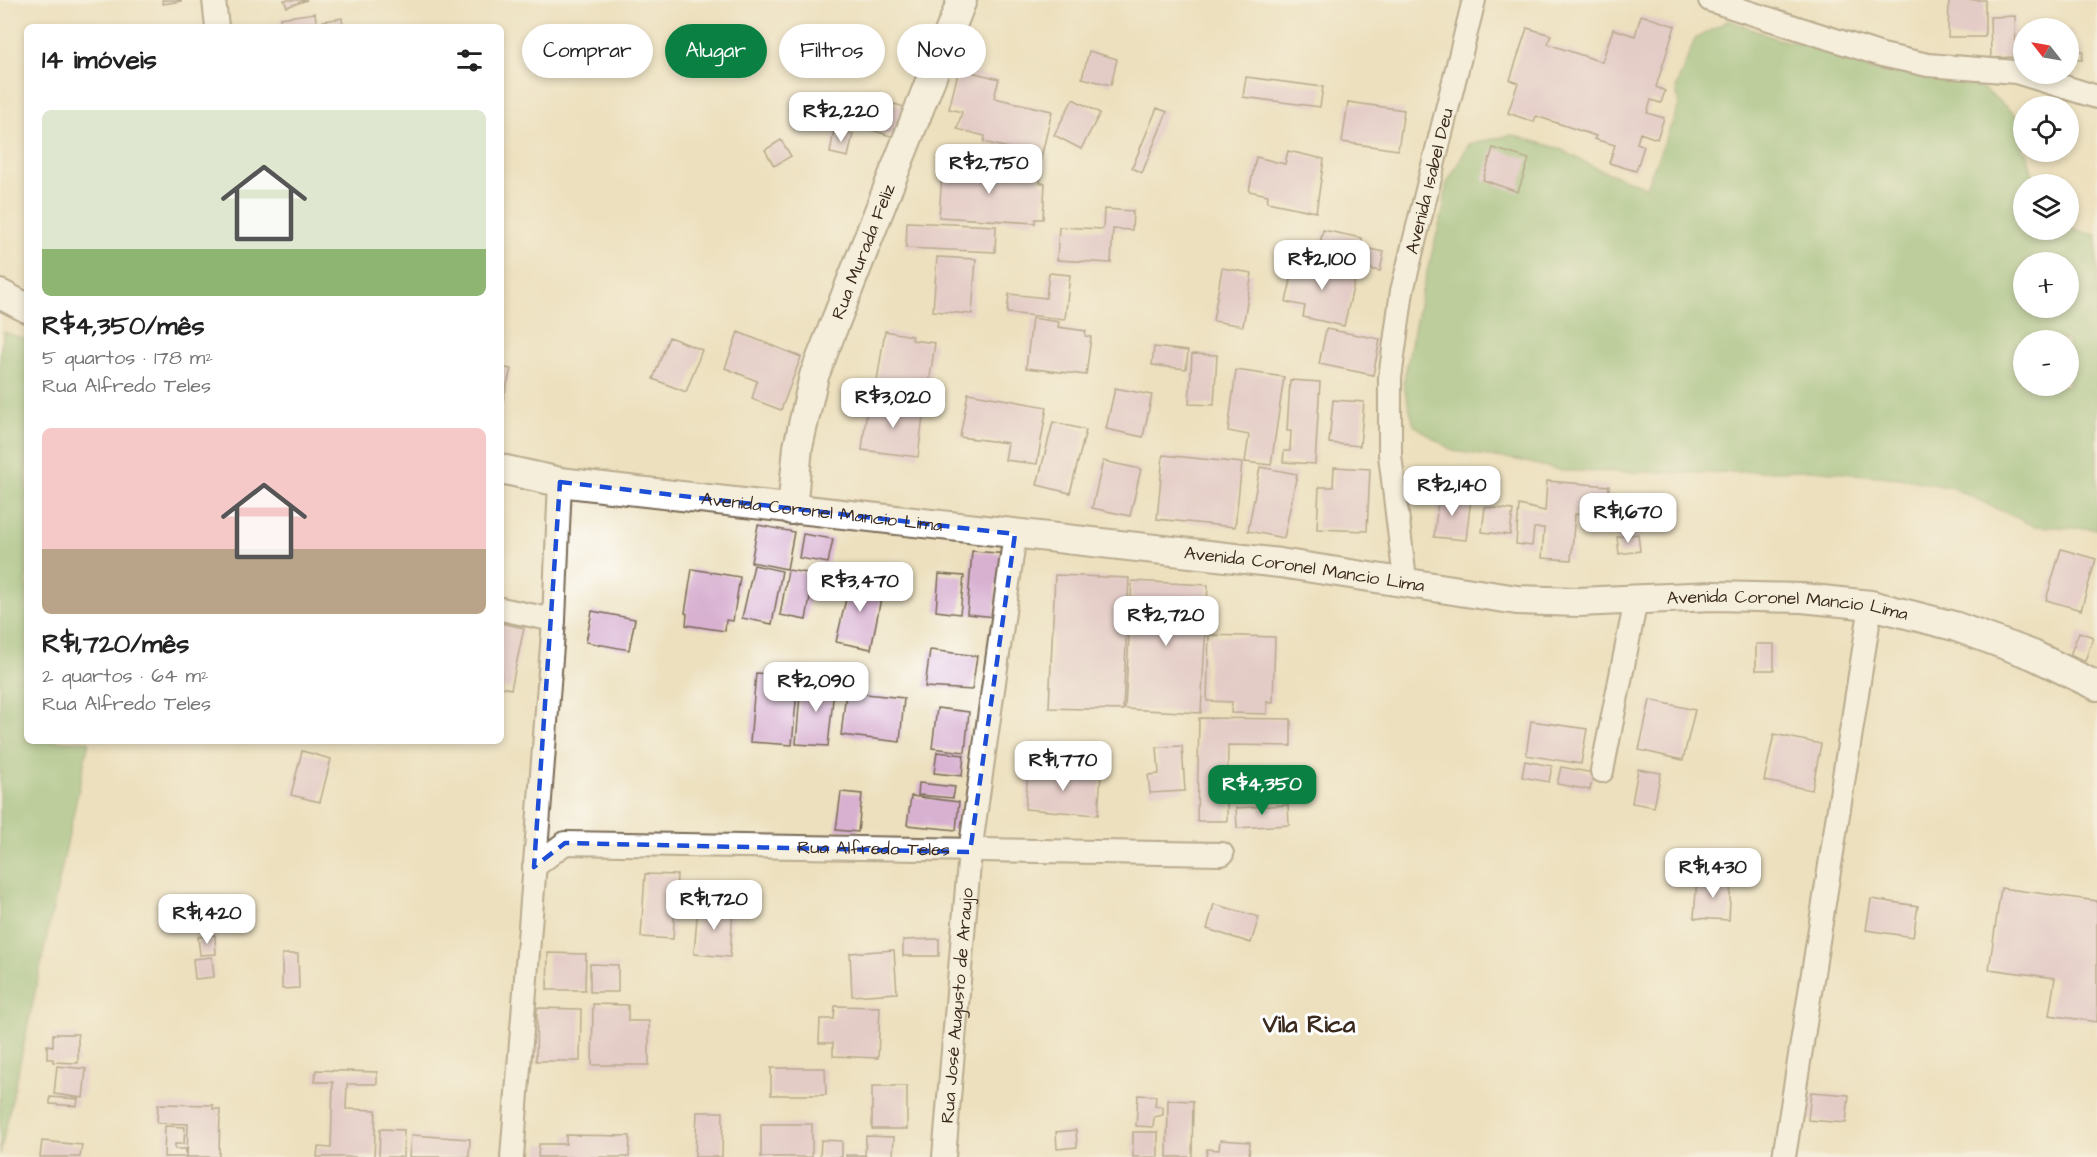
<!DOCTYPE html>
<html lang="pt">
<head>
<meta charset="utf-8">
<style>
  :root { --surface:#fff; --page:#f2f2f2; --text:#222; --muted:#767676; --accent:#0b8043 }
  body { margin:0; font-family:"Architects Daughter",sans-serif; background:var(--page); color:var(--text); height:100vh; display:flex; flex-direction:column; font-size:22px; white-space:nowrap }
  * { box-sizing:border-box; margin:0 }
  p { font-size:20px; color:var(--muted) }
  .icon { flex:none; width:33px; height:33px; fill:none; stroke:currentColor; stroke-width:2; stroke-linecap:round; stroke-linejoin:round }
  .map { position:relative; flex:1; overflow:hidden }
  .details { position:absolute; left:24px; top:24px; width:480px; height:720px; display:flex; flex-direction:column; background:var(--surface); border-radius:9px; box-shadow:0 3px 9px #0003 }
  .details>* { flex:none }
  .guide { position:absolute; left:522px; top:24px; width:570px; height:54px; display:flex; gap:12px }
  .needle { width:39px; rotate:301deg }
  .fabs { position:absolute; left:2013px; top:18px; display:grid; gap:12px }
  .fabs a { display:grid; place-items:center; width:66px; height:66px; border-radius:50%; background:var(--surface); box-shadow:0 3px 9px #0003; font-size:30px }
  .price { position:absolute; translate:-50% -51px; padding:0 14px; border-radius:12px; background:#fff; color:#222; font-size:20px; line-height:39px; filter:drop-shadow(0 2px 3px #0008) }
  .price::after { content:''; position:absolute; left:50%; top:36px; width:18px; height:14px; margin-left:-9px; background:inherit; clip-path:polygon(0 0,100% 0,50% 100%) }
  .price.selected { background:var(--accent); color:#fff }
  ul { padding:0; list-style:none }
  li { display:grid; align-content:center; gap:12px; height:318px; padding:0 18px }
  li span { display:grid; place-items:center; height:186px; border-radius:9px; color:#555 }
  li>.icon { margin-inline-start:auto }
  span .icon { width:108px; height:108px; fill:#fffc; stroke-width:1 }
  li b { font-size:26px }
  h2 { display:flex; justify-content:space-between; align-items:center; height:72px; padding:0 18px; font-size:26px }
  .chip { padding:0 21px; border-radius:27px; background:var(--surface); box-shadow:0 3px 9px #0003; font-size:21px; line-height:54px }
  .chip.selected { background:var(--accent); color:#fff }
  .map>svg:first-child { display:block }
</style>
</head>
<body>
<div class="map">
<svg width="2097" height="1157" viewBox="0 0 2097 1157">
  <rect width="100%" height="100%" fill="#fff"/>
  <filter id="ink" filterUnits="userSpaceOnUse"><feTurbulence type="fractalNoise" baseFrequency=".0167" numOctaves="2"/><feDisplacementMap in="SourceGraphic" scale="12" xChannelSelector="R" yChannelSelector="G"/><feConvolveMatrix kernelMatrix="1 2 1 2 8 2 1 2 1" color-interpolation-filters="sRGB"/></filter>
  <filter id="wash" filterUnits="userSpaceOnUse"><feTurbulence type="fractalNoise" baseFrequency=".008" numOctaves="4" result="noise"/><feDisplacementMap in="SourceGraphic" scale="24" xChannelSelector="R" yChannelSelector="G"/><feGaussianBlur stdDeviation="1.35" result="paint"/><feColorMatrix in="noise" values="0 0 0 0 0 0 0 0 0 0 0 0 0 0 0 0 0 1.4 0 .05"/><feComposite in="paint" operator="in"/></filter>
  <g filter="url(#wash)">
    <rect width="100%" height="100%" fill="#ece0be"/>
    <path fill="#83b873" stroke="#5f7148" stroke-width="1.5" fill-rule="evenodd" d="M1729 20 1777 39 1824 49 1870 70 1943 78 1985 90 2022 120 2024 152H2027L2035 184H2024V230H2068L2069 225 2077 231 2097 235V529L2034 526 1953 488 1900 478 1811 470 1698 473 1563 471 1518 460 1453 451 1414 425 1403 384 1421 295 1444 207 1446 185 1469 144 1512 135 1558 148 1598 169 1646 187 1679 106 1676 87 1695 39ZM2024 262H2068V308H2024ZM2024 340H2068V386H2024Z
      M4 332 27 340V741H89L0 1155V353Z"/>
    <g id="blocks">
      <path fill="#d8b1d1" d="M162 0H181V1L163 4Z
        M284 0H307L287 7Z
        M1949 0H1985V37H1948Z
        M315 13 317 27H281L280 18Z
        M1641 15 1675 26 1656 87 1665 91 1661 103 1651 100 1647 113 1664 118 1657 139 1640 133 1637 143 1644 146 1636 171 1609 163 1615 145 1594 139 1596 136 1536 116 1534 122 1508 113 1518 83 1510 80 1527 28 1551 35 1548 44 1602 62 1613 29 1635 36Z
        M2015 16 2016 57 1991 58 1990 17Z
        M342 18 343 27H324L323 21Z
        M2068 30H2072L2073 39 2068 40Z
        M2068 50 2083 51 2082 60 2068 59Z
        M1089 51 1117 59 1111 85 1082 78Z
        M959 69 999 79 994 98 1052 111 1037 175 1015 170 1020 151 984 142 985 136 957 129 962 112 949 109Z
        M1246 77 1323 87 1320 107 1243 97Z
        M869 96 907 108 897 138 859 126Z
        M1073 99 1100 113 1081 149 1054 135Z
        M1348 102 1404 110 1398 150 1342 142Z
        M1157 108 1167 112 1142 173 1132 168Z
        M834 130 853 134 848 157 830 153Z
        M781 140 791 156 774 166 765 150Z
        M1493 148 1529 159 1518 192 1483 180Z
        M1288 151 1324 159 1316 212 1267 202 1268 195 1249 191 1256 157 1285 164Z
        M943 158 969 160 968 167 979 168V173L1041 176 1040 183H1045L1043 219H1035V223L939 217Z
        M1104 209 1133 211 1132 230 1113 229 1111 263 1057 260 1059 227 1103 229Z
        M907 222 996 226 995 252 906 248Z
        M1323 230 1362 238 1361 247 1384 252 1380 271 1317 258Z
        M937 257 976 259 972 314 933 311Z
        M1296 258 1357 271 1344 326 1303 317 1305 306 1286 302Z
        M1222 268 1252 273 1243 326 1213 321Z
        M1049 273 1070 275 1065 319 1007 313 1009 294 1046 298Z
        M1032 318 1059 322 1058 327 1086 331 1085 336 1091 337 1086 375 1026 368Z
        M1326 329 1380 339 1373 375 1319 364Z
        M885 331 912 336V340L935 343 926 405 874 399Z
        M738 332 801 357 781 410 752 399 757 381 725 368Z
        M669 337 702 350 686 392 653 379Z
        M1154 347 1188 351 1186 369 1152 365Z
        M1192 354 1217 355 1214 405 1189 404Z
        M501 367 511 369 502 404H501Z
        M1236 370 1284 377 1271 465 1245 462 1249 435 1228 431Z
        M1290 380 1320 382 1315 464 1283 462 1284 451H1290L1291 431H1287Z
        M1115 388 1152 395 1143 437 1106 429Z
        M968 393 1047 407 1037 464 1005 460 1008 443 960 437Z
        M1333 400 1364 402 1360 446 1329 443Z
        M868 401 924 408 918 457 862 450Z
        M1053 422 1086 430 1070 493 1037 485Z
        M1163 455 1242 463 1235 527 1157 519Z
        M1103 461 1141 469 1130 516 1092 508Z
        M1260 467 1297 474 1284 538 1248 531Z
        M1334 467 1370 469 1367 531 1317 529 1319 487H1333Z
        M1547 481 1609 486 1606 517 1575 514 1571 560 1542 558 1544 528H1534L1532 546 1516 544 1519 505 1545 511Z
        M1439 494 1471 498 1466 540 1434 537Z
        M1485 507 1513 510 1510 535 1482 532Z
        M758 525 794 532 787 569 751 562Z
        M803 534 833 539 828 563 799 558Z
        M1638 534 1640 551 1619 554 1617 537Z
        M2061 549 2096 559 2081 610 2046 600Z
        M972 551 1008 554 1004 583H996L995 617 967 614Z
        M754 565 782 571 772 624 742 618Z
        M692 569 740 577 733 621 726 620 725 631 686 625 687 614 685 613Z
        M788 570 814 574 806 620 780 615Z
        M939 574 964 576 960 614 936 611Z
        M1055 575 1129 578 1123 710 1049 708Z
        M851 577 884 583 871 649 836 642Z
        M1132 581 1208 585 1201 713 1125 709Z
        M592 611 635 619 629 650 586 642Z
        M501 623 524 628 511 689 501 687Z
        M2079 632 2093 637 2085 661 2070 655Z
        M1209 635 1275 637 1273 703 1267 702V714L1231 713 1232 702 1207 701Z
        M1756 644H1774V670H1756Z
        M930 650 977 656 972 690 925 687Z
        M756 673 772 674 770 689 797 691 792 745 750 742Z
        M807 676 835 680 828 746 796 744 800 694 816 696 817 686 806 685Z
        M846 692 904 698 900 742 841 735Z
        M1650 700 1695 710 1683 760 1639 750Z
        M937 708 969 712 965 752 932 748Z
        M1199 718 1291 719V746L1228 745 1227 821H1197Z
        M1531 721 1587 729 1581 764 1526 755Z
        M1774 734 1821 744 1812 790 1764 781Z
        M1182 746 1185 791 1150 793 1148 775 1159 774 1157 747Z
        M302 751 331 759 320 802 291 795Z
        M937 752 964 755 962 776 934 773Z
        M1525 761 1552 766 1549 782 1522 777Z
        M1561 767 1594 773 1590 790 1557 784Z
        M1028 769 1101 774 1098 815 1025 809Z
        M1638 769 1661 773 1654 807 1632 803Z
        M919 783 955 787 953 798 918 795Z
        M841 792 862 794 858 832 836 830Z
        M911 796 959 802 956 830 907 825Z
        M1288 805 1289 825 1237 828 1236 808Z
        M645 874 677 875 673 939 641 937Z
        M1697 877 1731 879 1729 920 1694 918Z
        M2001 888 2097 901V1022L2049 1015 2055 978 1989 969Z
        M1871 899 1918 906 1913 937 1866 930Z
        M698 904 733 907 730 957 694 954Z
        M1214 904 1259 917 1251 943 1207 929Z
        M208 915 210 927 199 928 198 917Z
        M215 935 216 954 200 955 198 937Z
        M939 939V956H903V940Z
        M894 950 897 993 852 996 850 953Z
        M548 953 586 954 585 990H547Z
        M282 954H298L299 988 282 989Z
        M212 957 214 977 195 979 193 959Z
        M590 964 618 965V992H590Z
        M593 1004 628 1005V1021H649V1065H592Z
        M835 1006 880 1007 878 1058 833 1056V1043H819L820 1019H834Z
        M537 1008 581 1009 580 1061H536Z
        M53 1034H78V1063L53 1062V1059H47V1045L53 1046Z
        M57 1066 86 1069 83 1098 54 1094Z
        M771 1068H825L826 1095H771Z
        M316 1070 377 1072V1084H347L346 1109 376 1110 374 1157H317L318 1147 331 1148 333 1082H315Z
        M872 1086H907V1129H872Z
        M1811 1092 1849 1095 1846 1123 1808 1120Z
        M1138 1095 1156 1096 1155 1106 1163 1107V1115L1154 1117 1153 1127 1136 1126Z
        M50 1097 78 1099 77 1106 50 1104Z
        M1168 1100 1193 1101 1192 1157H1167Z
        M158 1104 213 1105V1109H220L219 1157H187L188 1124 157 1123Z
        M697 1112H723L722 1157H695Z
        M761 1124H812V1157H761Z
        M165 1126 185 1127 184 1144H175V1149H186V1157H164Z
        M380 1129 404 1130 403 1157H379Z
        M1076 1130 1077 1147 1057 1149 1056 1132Z
        M1133 1132H1158V1157H1133Z
        M411 1135 470 1139 469 1157H409Z
        M566 1135 630 1136 629 1157H538L539 1144H566Z
        M866 1136 894 1137 893 1157H865Z
        M821 1140 842 1141V1157H820Z
        M1220 1140 1250 1142 1249 1157H1206L1207 1149 1219 1150Z
        M42 1141 82 1145 80 1157H40Z
        M846 1155H865V1157H846Z"/>
    </g>
  </g>
  <g filter="url(#ink)">
    <use href="#blocks" fill-opacity="0" stroke="#796a56" stroke-width="1.5"/>
    <g fill="none" stroke-linecap="round" stroke-linejoin="round">
      <defs>
        <g id="minor">
          <path d="M214 0 217 27"/>
          <path d="M1710 0 1882 55 1928 65 2016 72 2097 97"/>
          <path id="s1" d="M1405 580 1390 455V378L1402 291 1474 0"/>
          <path d="M501 609 554 620"/>
          <path d="M1602 771 1636 600"/>
          <path id="s2" d="M534 867 565 843 1222 854"/>
          <path d="M512 1157 554 620 560 482"/>
          <path id="s3" d="M944 1157 970 852 1015 534"/>
          <path d="M1784 1157 1871 605"/>
        </g>
        <g id="tertiary">
          <path d="M0 294 27 308"/>
          <path id="s4" d="M501 469 560 482 637 491 1280 563 1517 600 1578 602 1713 596 1802 598 1871 605 1954 626 2033 655 2097 686"/>
          <path id="s5" d="M792 510 798 447 814 376 962 0"/>
        </g>
      </defs>
      <use href="#minor" stroke="#796a56" stroke-width="26"/>
      <use href="#tertiary" stroke="#796a56" stroke-width="32"/>
      <use href="#minor" stroke="#fff" stroke-width="22"/>
      <use href="#tertiary" stroke="#fff" stroke-width="28"/>
    </g>
  </g>
  <path d="M0 0H2097V1157H0ZM560 482 1015 534 970 852 565 843 534 867Z" fill="#ece0be" fill-opacity=".55" fill-rule="evenodd"/>
  <path fill="none" stroke="#1d4ed8" stroke-width="4.5" stroke-dasharray="12 8" stroke-linejoin="round" d="M560 482 1015 534 970 852 565 843 534 867Z"/>
  <g text-anchor="middle" stroke-width="6" stroke-linejoin="round" paint-order="stroke">
    <g font-size="18" fill="#3b2a1e" stroke="#fff">
      <text dy="6" stroke="none"><textPath href="#s1" startOffset="404">Avenida Isabel Deu</textPath></text>
      <text dy="6" stroke="none"><textPath href="#s5" startOffset="270">Rua Murada Feliz</textPath></text>
      <text dy="6" stroke="none"><textPath href="#s4" startOffset="324">Avenida Coronel Mancio Lima</textPath></text>
      <text dy="6" stroke="none"><textPath href="#s4" startOffset="810">Avenida Coronel Mancio Lima</textPath></text>
      <text dy="6" stroke="none"><textPath href="#s4" startOffset="1296">Avenida Coronel Mancio Lima</textPath></text>
      <text dy="6" stroke="none"><textPath href="#s2" startOffset="348">Rua Alfredo Teles</textPath></text>
      <text dy="6" stroke="none"><textPath href="#s3" startOffset="152">Rua José Augusto de Araujo</textPath></text>
    </g>
    <g font-size="24" font-weight="bold" fill="#3b2a1e" stroke="#fff">
      <text x="1309" y="1032">Vila Rica</text>
    </g>
  </g>
</svg>
<div class="fabs">
<a><svg class="needle" viewBox="-14 -14 28 28"><path d="M0-13l5 13h-10z" fill="#e53935"/><path d="M0 13l5-13h-10z" fill="#767676"/></svg></a>
<a><svg class="icon" aria-label="locate" viewBox="0 0 24 24"><circle cx="12" cy="12" r="6"/><path d="M12 2v4M12 18v4M2 12h4M18 12h4"/></svg></a>
<a><svg class="icon" aria-label="layers" viewBox="0 0 24 24"><path d="M12 4l9 5-9 5-9-5zM3 14l9 5 9-5"/></svg></a>
<a>+</a>
<a>−</a>
</div>
<b class="price" style="left:841px;top:143px">R$2,220</b>
<b class="price" style="left:989px;top:195px">R$2,750</b>
<b class="price" style="left:1322px;top:291px">R$2,100</b>
<b class="price" style="left:893px;top:429px">R$3,020</b>
<b class="price" style="left:1452px;top:517px">R$2,140</b>
<b class="price" style="left:1628px;top:544px">R$1,670</b>
<b class="price" style="left:860px;top:613px">R$3,470</b>
<b class="price" style="left:1166px;top:647px">R$2,720</b>
<b class="price" style="left:816px;top:713px">R$2,090</b>
<b class="price" style="left:1063px;top:792px">R$1,770</b>
<b class="price selected" style="left:1262px;top:816px">R$4,350</b>
<b class="price" style="left:1713px;top:899px">R$1,430</b>
<b class="price" style="left:714px;top:931px">R$1,720</b>
<b class="price" style="left:207px;top:945px">R$1,420</b>
<div class="guide">
<a class="chip">Comprar</a>
<a class="chip selected">Alugar</a>
<a class="chip">Filtros</a>
<a class="chip">Novo</a>
</div>
<section class="details">
<h2>14 imóveis<svg class="icon" aria-label="filters" viewBox="0 0 24 24"><path d="M4 7h16M4 17h16"/><circle cx="9" cy="7" r="2"/><circle cx="15" cy="17" r="2"/></svg></h2>
<ul>
<li><span style="background:linear-gradient(#dfe7d0 75%,#8fb573 0)"><svg class="icon" aria-label="home" viewBox="0 0 24 24"><path d="M3 11l9-7 9 7M6 9v11h12V9"/></svg></span><div><b>R$4,350/mês</b><p>5 quartos · 178 m²</p><p>Rua Alfredo Teles</p></div></li>
<li><span style="background:linear-gradient(#f6c9c9 65%,#b9a48a 0)"><svg class="icon" aria-label="home" viewBox="0 0 24 24"><path d="M3 11l9-7 9 7M6 9v11h12V9"/></svg></span><div><b>R$1,720/mês</b><p>2 quartos · 64 m²</p><p>Rua Alfredo Teles</p></div></li>
</ul>
</section>
</div>
</body>
</html>
